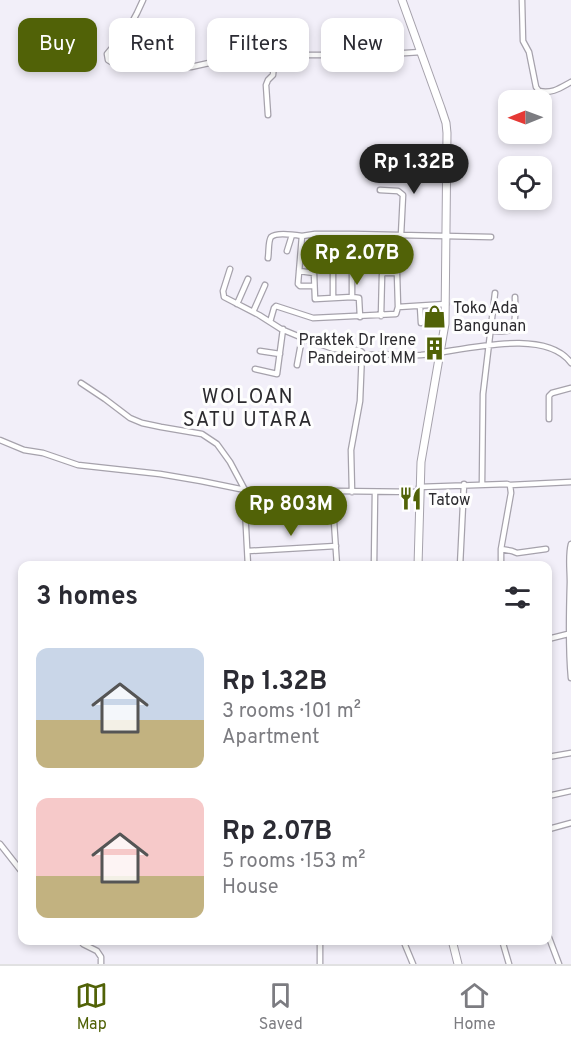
<!DOCTYPE html>
<html lang="en">
<head>
<meta charset="utf-8">
<style>
  :root { --surface:#fff; --page:#f7f7f7; --text:#2b2b33; --muted:#7c7c81; --line:#e1e1e2; --accent:#516207 }
  body { margin:0; font-family:Overpass,sans-serif; background:var(--page); color:var(--text); height:100vh; display:flex; flex-direction:column; font-size:22px; white-space:nowrap }
  * { box-sizing:border-box; margin:0 }
  p { font-size:20px; color:var(--muted) }
  .icon { flex:none; width:33px; height:33px; fill:none; stroke:currentColor; stroke-width:2; stroke-linecap:round; stroke-linejoin:round }
  .map { position:relative; flex:1; overflow:hidden }
  .details { position:absolute; left:18px; top:561px; width:534px; height:384px; display:flex; flex-direction:column; background:var(--surface); border-radius:12px; box-shadow:0 3px 9px #0003 }
  .details>* { flex:none }
  .hud { position:absolute; left:18px; top:18px; width:536px; height:54px; display:flex; gap:12px }
  .needle { width:39px; rotate:269deg }
  .buttons { position:absolute; left:498px; top:90px; display:grid; gap:12px }
  .buttons a { display:grid; place-items:center; width:54px; height:54px; border-radius:12px; background:var(--surface); box-shadow:0 3px 9px #0003; font-size:30px }
  .price { position:absolute; translate:-50% -51px; padding:0 14px; border-radius:21px; background:var(--accent); color:#fff; font-size:20px; line-height:39px; filter:drop-shadow(0 2px 3px #0008) }
  .price::after { content:''; position:absolute; left:50%; top:36px; width:18px; height:14px; margin-left:-9px; background:inherit; clip-path:polygon(0 0,100% 0,50% 100%) }
  .price.on { background:#222; color:#fff }
  ul { padding:0; list-style:none }
  li { display:flex; align-items:center; gap:18px; height:150px; padding:0 18px }
  li span { display:grid; place-items:center; flex:none; width:168px; height:120px; border-radius:12px; color:#555 }
  li>.icon { margin-inline-start:auto }
  span .icon { width:72px; height:72px; fill:#fffc; stroke-width:1 }
  li b { font-size:26px }
  h2 { display:flex; justify-content:space-between; align-items:center; height:72px; padding:0 18px; font-size:26px }
  .tag { padding:0 21px; border-radius:12px; background:var(--surface); box-shadow:0 3px 9px #0003; font-size:21px; line-height:54px }
  .tag.on { background:var(--accent); color:#fff }
  .dock { display:flex; justify-content:space-around; align-items:center; height:84px; border-top:2px solid var(--line); background:var(--surface); font-size:16px; color:var(--muted) }
  .dock a { display:grid; justify-items:center; gap:3px }
  .dock .on { color:var(--accent) }
  .map>svg:first-child { display:block }
</style>
</head>
<body>
<div class="map">
<svg width="571" height="964" viewBox="0 0 571 964">
  <rect width="100%" height="100%" fill="#f2eff9"/>
  <g fill="none" stroke-linecap="round" stroke-linejoin="round">
    <defs>
      <path id="minor" d="M143 0 137 13 130 26 107 54 108 60 113 63 177 67H191L218 61 253 55H374L421 52
        M522 0 523 41 529 52 536 87 539 91C552 94 560 88 571 82
        M268 115 266 85 268 80 273 75 275 54
        M380 190 398 191 403 195 401 235
        M302 236 315 234H353L491 237
        M287 251 292 235
        M301 251 321 253 325 255 327 265 333 270V297
        M268 258C269 253 268 241 271 237 276 232 296 235 302 236L298 284 300 286H314
        M230 269 223 291 224 297 259 315 281 329 305 339 334 349 359 350 362 352 360 401 351 450 352 492
        M299 271 314 273 315 299 352 297 359 298 360 317
        M352 297V270
        M237 304 248 279
        M420 306 421 323
        M398 307 446 304
        M253 312 265 285
        M270 322 274 308 276 306 313 318 396 314 398 307 397 273H384L382 275 381 316
        M490 331C495 331 505 332 510 330 517 327 515 305 515 297
        M260 351 280 354
        M362 356C381 352 401 356 421 355 459 352 544 326 571 363
        M297 365 302 338
        M255 369 277 374 283 329
        M81 383 105 399 130 418 142 423 161 427 202 434 217 444 230 462 245 490V509L248 566
        M549 419V396L552 393 571 388
        M0 440 24 450 43 453 78 465 160 474 201 481 245 490 419 492
        M482 484 483 394 495 293
        M510 485 571 482
        M419 487 507 484 510 485 511 493 501 549V566
        M332 492 337 566
        M571 544C568 556 570 569 570 582 569 614 568 646 571 678
        M501 549 512 551 517 553 546 549
        M248 551 336 546
        M374 566 375 492
        M460 566 464 484
        M548 639 568 634
        M548 757 571 753
        M548 796 571 791
        M549 829 571 823
        M0 844 22 872
        M548 935 559 964
        M80 940 83 944 97 951 101 957V964
        M320 940V964
        M403 940 413 964
        M502 940 509 964"/>
      <path id="secondary" d="M402 0 441 108 446 123 447 133 445 324 421 462 418 566
        M452 940 458 964"/>
    </defs>
    <use href="#minor" stroke="#a6a2ac" stroke-width="7"/>
    <use href="#secondary" stroke="#a6a2ac" stroke-width="9"/>
    <use href="#minor" stroke="#fff" stroke-width="4.5"/>
    <use href="#secondary" stroke="#fff" stroke-width="7"/>
  </g>
  <defs>
    <symbol id="shop-bare" viewBox="-9 -9 18 18"><path d="M-5-2.5h2.3a2.7 3.5 0 0 1 5.4 0H5L5.5 6h-11ZM-1.5-2.5h3a1.5 2.3 0 0 0-3 0Z" fill="#516207" stroke="#fefefe" stroke-width="2.5" paint-order="stroke"/></symbol>
    <symbol id="building-bare" viewBox="-9 -9 18 18"><path d="M-4-6H4V6H1V3H-1V6H-4ZM-2.5-4.3h1.7v1.8h-1.7ZM.8-4.3h1.7v1.8H.8ZM-2.5-1h1.7V.8h-1.7ZM.8-1h1.7V.8H.8Z" fill="#516207" stroke="#fefefe" stroke-width="2.5" paint-order="stroke"/></symbol>
    <symbol id="restaurant-bare" viewBox="-9 -9 18 18"><path d="M-5-6h1v4h1v-4h1v4h1v-4h1v5L-1.5 .5V6h-2V.5L-5-1ZM5-6V6H3V1.5H1.5Q1.5-4 5-6Z" fill="#516207" stroke="#fefefe" stroke-width="2.5" paint-order="stroke"/></symbol>
  </defs>
  <g fill-rule="evenodd">
    <use href="#shop-bare" x="418" y="300" width="33" height="33"/>
    <use href="#building-bare" x="418" y="332" width="33" height="33"/>
    <use href="#restaurant-bare" x="394" y="482" width="33" height="33"/>
  </g>
  <g text-anchor="middle" stroke-width="6" stroke-linejoin="round" paint-order="stroke">
    <g font-size="16" fill="#2c2b2f" stroke="#fefefe" text-anchor="start">
      <text x="453" y="313">Toko Ada<tspan x="453" dy="18">Bangunan</tspan></text>
      <text x="416" y="345" text-anchor="end">Praktek Dr Irene<tspan x="416" dy="18">Pandeiroot MM</tspan></text>
      <text x="428" y="505">Tatow</text>
    </g>
    <g font-size="20" letter-spacing="1.5" fill="#2c2b2f" stroke="#fefefe">
      <text x="248" y="403">WOLOAN<tspan x="248" dy="23">SATU UTARA</tspan></text>
    </g>
  </g>
</svg>
<div class="buttons">
<a><svg class="needle" viewBox="-14 -14 28 28"><path d="M0-13l5 13h-10z" fill="#e53935"/><path d="M0 13l5-13h-10z" fill="#7c7c81"/></svg></a>
<a><svg class="icon" aria-label="locate" viewBox="0 0 24 24"><circle cx="12" cy="12" r="6"/><path d="M12 2v4M12 18v4M2 12h4M18 12h4"/></svg></a>
</div>
<b class="price on" style="left:414px;top:195px">Rp 1.32B</b>
<b class="price" style="left:357px;top:286px">Rp 2.07B</b>
<b class="price" style="left:291px;top:537px">Rp 803M</b>
<div class="hud">
<a class="tag on">Buy</a>
<a class="tag">Rent</a>
<a class="tag">Filters</a>
<a class="tag">New</a>
</div>
<section class="details">
<h2>3 homes<svg class="icon" aria-label="filters" viewBox="0 0 24 24"><path d="M4 7h16M4 17h16"/><circle cx="9" cy="7" r="2"/><circle cx="15" cy="17" r="2"/></svg></h2>
<ul>
<li><span style="background:linear-gradient(#c9d6e8 60%,#c2b280 0)"><svg class="icon" aria-label="home" viewBox="0 0 24 24"><path d="M3 11l9-7 9 7M6 9v11h12V9"/></svg></span><div><b>Rp 1.32B</b><p>3 rooms · 101 m²</p><p>Apartment</p></div></li>
<li><span style="background:linear-gradient(#f6c9c9 65%,#c2b280 0)"><svg class="icon" aria-label="home" viewBox="0 0 24 24"><path d="M3 11l9-7 9 7M6 9v11h12V9"/></svg></span><div><b>Rp 2.07B</b><p>5 rooms · 153 m²</p><p>House</p></div></li>
</ul>
</section>
</div>
<nav class="dock">
<a class="on"><svg class="icon" aria-label="map" viewBox="0 0 24 24"><path d="M3 6l6-2 6 2 6-2v14l-6 2-6-2-6 2zM9 4v14M15 6v14"/></svg>Map</a>
<a><svg class="icon" aria-label="saved" viewBox="0 0 24 24"><path d="M7 4h10v16l-5-4-5 4z"/></svg>Saved</a>
<a><svg class="icon" aria-label="home" viewBox="0 0 24 24"><path d="M3 11l9-7 9 7M6 9v11h12V9"/></svg>Home</a>
</nav>
</body>
</html>
